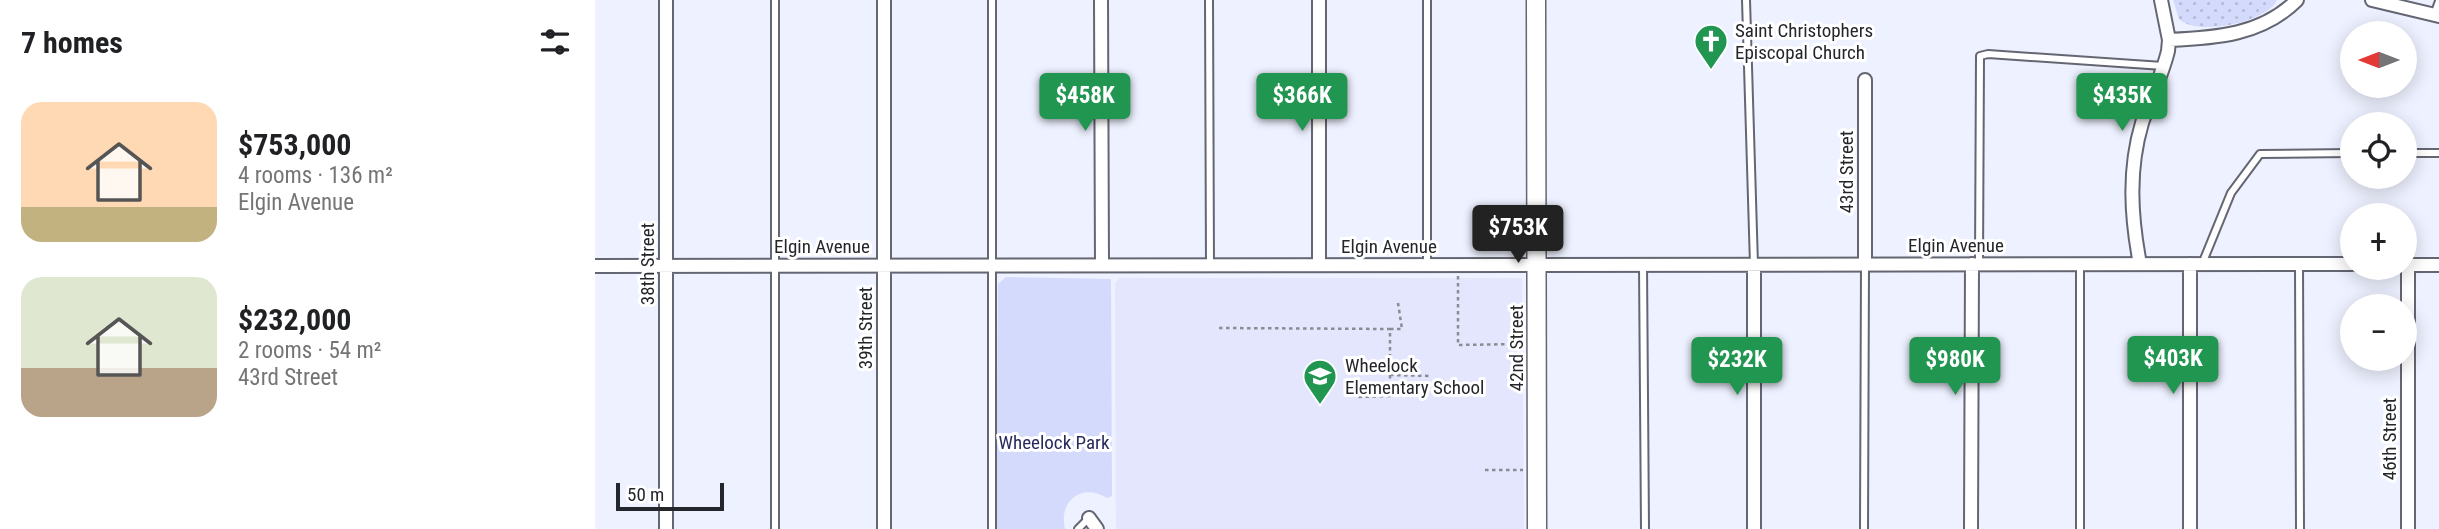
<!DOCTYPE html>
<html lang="en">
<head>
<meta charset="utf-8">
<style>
  :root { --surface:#fff; --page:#f6f6f6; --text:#202124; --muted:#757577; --accent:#219651 }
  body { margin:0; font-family:"Roboto Condensed",sans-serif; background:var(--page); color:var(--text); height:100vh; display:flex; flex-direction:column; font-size:26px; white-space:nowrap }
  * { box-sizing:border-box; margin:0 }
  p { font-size:23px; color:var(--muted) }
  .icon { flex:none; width:38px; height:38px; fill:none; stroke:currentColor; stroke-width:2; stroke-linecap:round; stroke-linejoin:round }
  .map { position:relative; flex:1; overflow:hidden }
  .sheet { display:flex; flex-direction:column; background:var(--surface); width:595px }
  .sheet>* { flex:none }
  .needle { width:46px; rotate:270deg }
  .tools { position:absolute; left:1745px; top:21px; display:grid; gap:14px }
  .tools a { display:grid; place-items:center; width:77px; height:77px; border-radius:50%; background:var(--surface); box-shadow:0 4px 18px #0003; font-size:35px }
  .scale { position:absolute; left:21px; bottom:18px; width:108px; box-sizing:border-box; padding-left:7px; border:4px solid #25262b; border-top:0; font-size:19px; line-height:24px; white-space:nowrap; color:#25262b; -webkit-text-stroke:5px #fff; paint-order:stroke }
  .price { position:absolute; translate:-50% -60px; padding:0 16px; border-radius:7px; background:var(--accent); color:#fff; font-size:23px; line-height:46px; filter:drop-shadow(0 2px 4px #0008) }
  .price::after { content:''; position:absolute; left:50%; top:42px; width:21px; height:16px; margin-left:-10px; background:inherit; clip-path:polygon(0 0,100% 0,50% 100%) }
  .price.current { background:#222; color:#fff }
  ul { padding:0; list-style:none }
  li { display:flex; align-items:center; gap:21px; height:175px; padding:0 21px }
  li span { display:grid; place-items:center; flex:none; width:196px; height:140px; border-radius:21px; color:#555 }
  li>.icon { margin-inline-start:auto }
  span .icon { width:84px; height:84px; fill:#fffc; stroke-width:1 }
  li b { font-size:30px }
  h2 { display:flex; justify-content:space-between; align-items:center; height:84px; padding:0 21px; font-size:30px }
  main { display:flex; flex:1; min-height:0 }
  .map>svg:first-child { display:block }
</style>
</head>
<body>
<main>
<section class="sheet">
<h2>7 homes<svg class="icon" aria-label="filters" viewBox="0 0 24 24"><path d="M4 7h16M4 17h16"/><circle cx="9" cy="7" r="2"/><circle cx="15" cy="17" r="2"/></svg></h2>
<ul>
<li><span style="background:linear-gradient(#ffd9b3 75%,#c2b280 0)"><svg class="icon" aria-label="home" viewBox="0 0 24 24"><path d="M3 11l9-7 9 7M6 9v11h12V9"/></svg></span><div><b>$753,000</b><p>4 rooms · 136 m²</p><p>Elgin Avenue</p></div></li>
<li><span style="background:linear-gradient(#dfe7d0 65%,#b9a48a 0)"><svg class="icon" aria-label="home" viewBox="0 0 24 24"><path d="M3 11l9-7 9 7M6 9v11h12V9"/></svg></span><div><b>$232,000</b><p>2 rooms · 54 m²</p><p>43rd Street</p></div></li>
</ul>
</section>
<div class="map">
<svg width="1844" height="529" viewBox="0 0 1844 529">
  <defs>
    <pattern id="grass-dots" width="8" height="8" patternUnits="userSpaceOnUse" patternTransform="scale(1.75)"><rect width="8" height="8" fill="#d4dafc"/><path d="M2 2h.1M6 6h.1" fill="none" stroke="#b6bbd8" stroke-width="1.8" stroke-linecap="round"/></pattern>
  </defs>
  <rect width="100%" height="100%" fill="#eef1ff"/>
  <path fill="#e3e6fc" d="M525 278H927L929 529H521L520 283Z"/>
  <path fill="url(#grass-dots)" d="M1578 0H1682C1673 22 1601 37 1584 19Z"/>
  <path fill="#d4dafc" d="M411 277 516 279 517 496 512 498C487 482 463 501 470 529H401L403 284Z"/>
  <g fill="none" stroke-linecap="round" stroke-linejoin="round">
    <defs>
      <path id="lane" d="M180 0V529
        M614 0 615 265
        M832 0V264
        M1151 0 1159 265
        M1839 15 1844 1
        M1810 153H1844
        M1384 264 1385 56 1393 54 1568 66
        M1607 264 1636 193 1665 154 1757 153
        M1048 265 1050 529
        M1704 265 1705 529
        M397 529V0
        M483 529 494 518
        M1269 529 1270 264
        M1485 529V265"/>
      <path id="street" d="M289 0V529
        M506 0 507 265
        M724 0V265
        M1777 0 1844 16
        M1574 40C1621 38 1667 35 1702 0
        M1270 80V264
        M1545 264C1536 217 1533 170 1547 123 1555 99 1567 76 1573 51L1574 40 1566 0
        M1595 264V529
        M1159 265V529
        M1810 265H1844
        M1813 265V529
        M0 266 1757 264
        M494 518 502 529
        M71 529V0
        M1376 529 1377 264"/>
      <path id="secondary" d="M941 0 942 529"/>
    </defs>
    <use href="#lane" stroke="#646672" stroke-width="10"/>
    <use href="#street" stroke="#646672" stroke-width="16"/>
    <use href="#secondary" stroke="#646672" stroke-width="21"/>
    <path stroke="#898b95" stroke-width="2.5" stroke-dasharray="3.5 3.5" stroke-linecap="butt" d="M863 276V345L924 344
      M624 328 795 329V396L762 397
      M795 329H807L803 303
      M795 375 836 376
      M890 470H928"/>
    <use href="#lane" stroke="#fff" stroke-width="6"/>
    <use href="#street" stroke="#fff" stroke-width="12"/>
    <use href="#secondary" stroke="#fff" stroke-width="18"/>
  </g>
  <defs>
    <symbol id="church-pin" viewBox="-11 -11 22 30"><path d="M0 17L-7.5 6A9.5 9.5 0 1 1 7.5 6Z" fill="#219651" stroke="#fff"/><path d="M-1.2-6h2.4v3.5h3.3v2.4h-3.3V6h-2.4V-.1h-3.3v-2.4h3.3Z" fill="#fff"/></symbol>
    <symbol id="school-pin" viewBox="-11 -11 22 30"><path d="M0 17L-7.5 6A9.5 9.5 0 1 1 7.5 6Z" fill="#219651" stroke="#fff"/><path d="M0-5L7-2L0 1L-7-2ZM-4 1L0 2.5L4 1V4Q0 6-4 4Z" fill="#fff"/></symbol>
  </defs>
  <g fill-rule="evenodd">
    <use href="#church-pin" x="1097" y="22" width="38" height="52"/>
    <use href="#school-pin" x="706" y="357" width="38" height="52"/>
  </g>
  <g text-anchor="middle" stroke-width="6" stroke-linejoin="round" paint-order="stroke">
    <g font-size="19" fill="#25262b" stroke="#fff" text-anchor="start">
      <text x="1140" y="37">Saint Christophers<tspan x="1140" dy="22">Episcopal Church</tspan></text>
      <text x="750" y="372">Wheelock<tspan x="750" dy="22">Elementary School</tspan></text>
    </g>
    <g font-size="19" fill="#25262b" stroke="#fff">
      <text transform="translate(1251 172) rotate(-90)" y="7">43rd Street</text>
      <text x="1361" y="252">Elgin Avenue</text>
      <text x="227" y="253">Elgin Avenue</text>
      <text x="794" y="253">Elgin Avenue</text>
      <text transform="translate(52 264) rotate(-90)" y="7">38th Street</text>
      <text transform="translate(270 328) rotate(-90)" y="7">39th Street</text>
      <text transform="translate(921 348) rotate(-90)" y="7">42nd Street</text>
      <text transform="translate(1794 439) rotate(-90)" y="7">46th Street</text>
    </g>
    <g font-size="19" fill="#292b5f" stroke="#fff">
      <text x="459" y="449">Wheelock Park</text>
    </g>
  </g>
</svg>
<div class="tools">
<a><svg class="needle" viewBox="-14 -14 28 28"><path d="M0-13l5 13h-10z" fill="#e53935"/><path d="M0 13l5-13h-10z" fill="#757577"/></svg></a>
<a><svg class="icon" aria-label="locate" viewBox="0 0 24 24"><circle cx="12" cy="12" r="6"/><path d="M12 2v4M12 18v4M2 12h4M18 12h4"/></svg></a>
<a>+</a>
<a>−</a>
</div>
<div class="scale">50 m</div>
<b class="price" style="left:490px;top:133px">$458K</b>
<b class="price" style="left:707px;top:133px">$366K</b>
<b class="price" style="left:1527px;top:133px">$435K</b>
<b class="price current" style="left:923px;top:265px">$753K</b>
<b class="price" style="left:1578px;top:396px">$403K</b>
<b class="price" style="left:1142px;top:397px">$232K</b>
<b class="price" style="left:1360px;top:397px">$980K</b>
</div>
</main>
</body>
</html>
